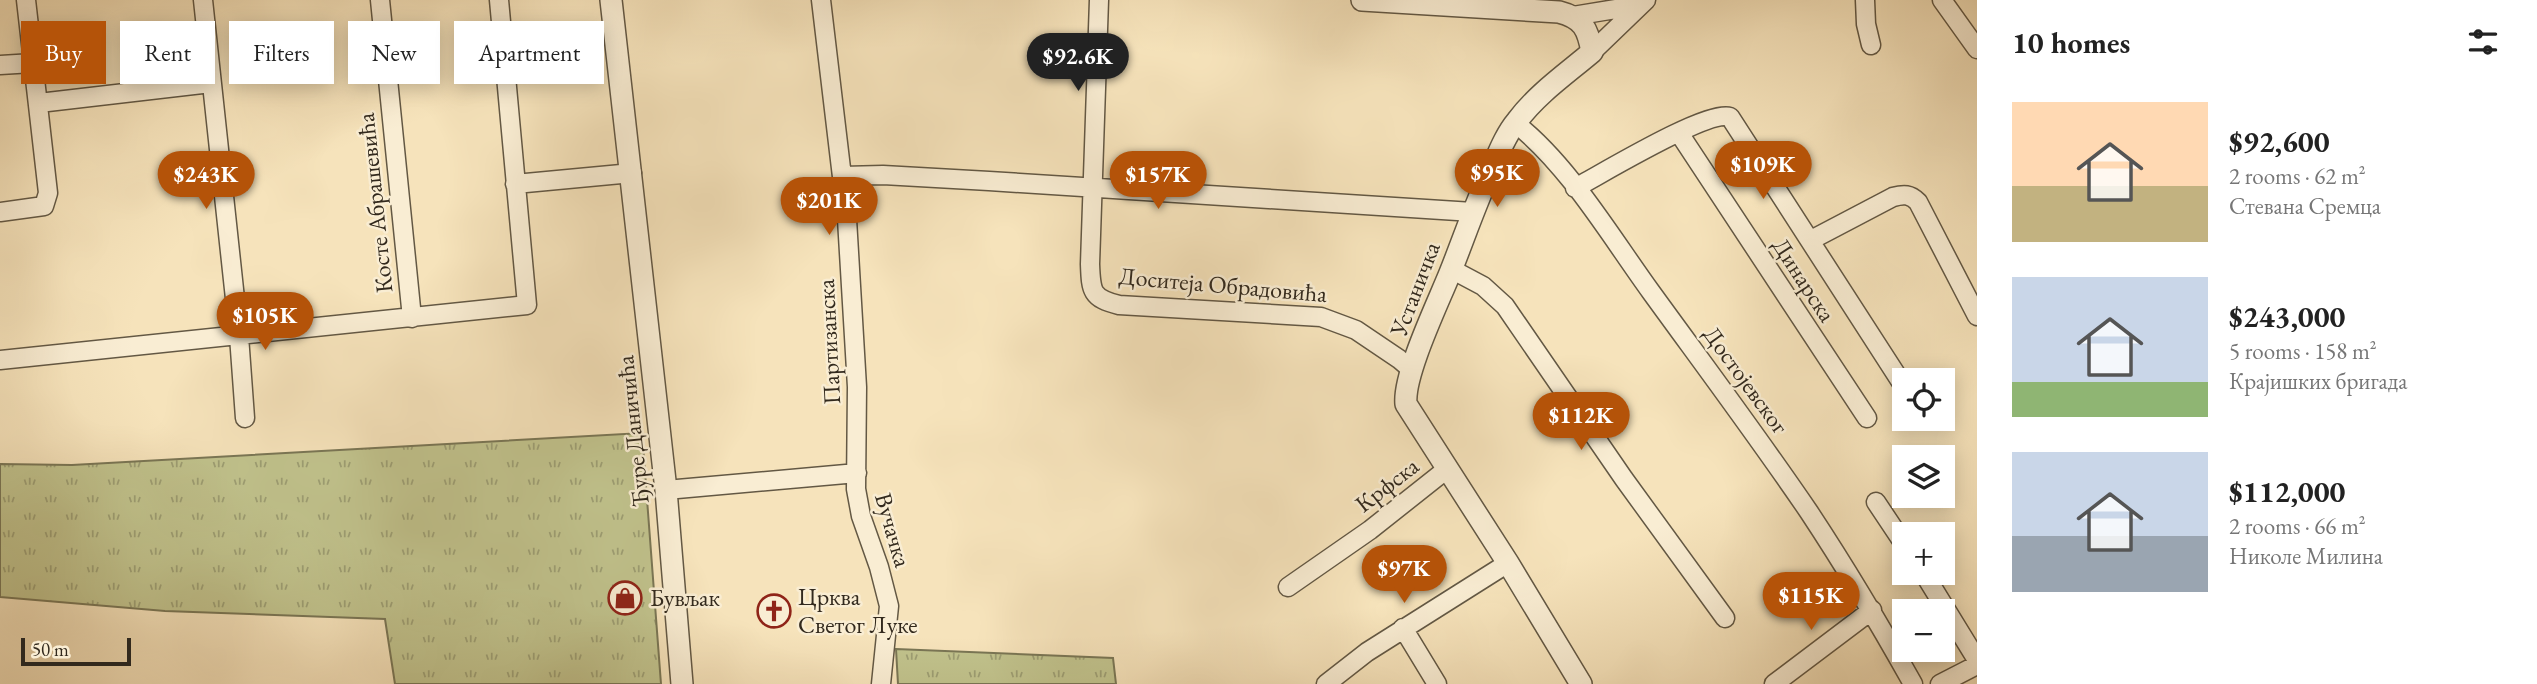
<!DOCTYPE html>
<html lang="en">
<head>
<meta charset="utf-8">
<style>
  :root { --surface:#fff; --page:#f2f2f2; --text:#222; --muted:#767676; --accent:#b45309 }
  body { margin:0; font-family:"EB Garamond",serif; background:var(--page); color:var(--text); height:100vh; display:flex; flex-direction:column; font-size:26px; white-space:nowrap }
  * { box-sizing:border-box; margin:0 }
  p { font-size:23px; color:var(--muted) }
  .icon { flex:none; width:38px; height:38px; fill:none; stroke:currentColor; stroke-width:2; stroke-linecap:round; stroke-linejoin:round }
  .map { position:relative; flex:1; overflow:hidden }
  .side { display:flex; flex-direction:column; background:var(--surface); width:560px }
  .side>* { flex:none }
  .hud { position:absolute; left:21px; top:21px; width:665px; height:63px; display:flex; gap:14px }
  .buttons { position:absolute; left:1892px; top:368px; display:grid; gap:14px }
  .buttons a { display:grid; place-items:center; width:63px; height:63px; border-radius:0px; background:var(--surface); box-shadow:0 4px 18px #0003; font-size:35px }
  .scale { position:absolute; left:21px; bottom:18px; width:110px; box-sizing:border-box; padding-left:7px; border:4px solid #32291d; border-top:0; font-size:19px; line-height:24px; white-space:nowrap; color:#32291d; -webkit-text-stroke:5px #f9edd3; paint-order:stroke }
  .price { position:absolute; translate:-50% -60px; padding:0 16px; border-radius:24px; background:var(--accent); color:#fff; font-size:23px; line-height:46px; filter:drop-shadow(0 2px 4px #0008) }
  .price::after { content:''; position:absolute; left:50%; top:42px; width:21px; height:16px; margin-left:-10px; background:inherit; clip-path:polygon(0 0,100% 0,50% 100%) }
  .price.current { background:#222; color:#fff }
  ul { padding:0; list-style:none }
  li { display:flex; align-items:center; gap:21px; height:175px; padding:0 35px }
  li span { display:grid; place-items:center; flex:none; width:196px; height:140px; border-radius:0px; color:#555 }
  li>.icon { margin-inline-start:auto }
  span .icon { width:84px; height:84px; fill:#fffc; stroke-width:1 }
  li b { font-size:30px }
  h2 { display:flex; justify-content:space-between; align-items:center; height:84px; padding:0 35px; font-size:30px }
  .pill { padding:0 24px; border-radius:0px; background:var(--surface); box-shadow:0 4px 18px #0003; font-size:24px; line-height:63px }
  .pill.current { background:var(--accent); color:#fff }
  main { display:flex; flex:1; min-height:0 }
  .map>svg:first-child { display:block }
</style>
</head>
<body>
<main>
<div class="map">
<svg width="1977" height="684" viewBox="0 0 1977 684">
  <defs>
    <pattern id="grass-tufts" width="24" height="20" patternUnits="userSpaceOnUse" patternTransform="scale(1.75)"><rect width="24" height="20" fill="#c1c38d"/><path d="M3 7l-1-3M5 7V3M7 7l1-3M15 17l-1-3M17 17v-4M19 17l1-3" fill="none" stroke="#9d9e73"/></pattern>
  </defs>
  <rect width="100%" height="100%" fill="#f6e3bb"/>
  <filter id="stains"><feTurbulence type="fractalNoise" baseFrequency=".00286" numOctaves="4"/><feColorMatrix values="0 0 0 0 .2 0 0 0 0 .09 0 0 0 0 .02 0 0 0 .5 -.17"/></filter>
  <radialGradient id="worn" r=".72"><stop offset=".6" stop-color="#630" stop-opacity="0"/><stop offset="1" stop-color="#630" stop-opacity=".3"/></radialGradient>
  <path fill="url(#grass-tufts)" stroke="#7a7655" stroke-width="2" d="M642 433 661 684H395L385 619 165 611 0 597V464L72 465Z
    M896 649 1113 658 1116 684H898Z"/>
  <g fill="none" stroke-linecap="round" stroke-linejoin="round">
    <defs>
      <path id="minor" d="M203 0 239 336 245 418
        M380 0 412 318
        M821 0 847 219 857 387 856 489 861 516 879 567 889 606 881 684
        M1099 0 1090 264C1091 291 1091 298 1119 305L1321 317 1356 330 1399 359 1412 370
        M1865 0 1866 24 1871 45
        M1942 0 1977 49
        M1573 16 1640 5
        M1592 52 1646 0
        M0 65 33 63
        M39 103 211 83
        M1515 123C1568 164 1611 237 1651 292 1704 365 1758 437 1809 512 1846 568 1880 625 1913 684
        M1679 133 1867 418
        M843 176 883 175 989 181 1473 212
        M515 184 632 173
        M1575 188C1600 175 1708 109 1730 117L1903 385
        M0 212 44 206 48 193 26 0
        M1811 240 1893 197C1904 194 1910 194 1918 202L1977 316
        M1451 269 1483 286 1505 306 1624 479 1725 618
        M0 360 527 305 499 0
        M666 490 857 473
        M1876 502 1904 544
        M1923 572 1977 660
        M1288 587 1370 530 1447 469
        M1403 628 1437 684
        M1326 684 1367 652 1508 563
        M1774 684 1872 610
        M1940 684 1977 665"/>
      <path id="tertiary" d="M611 0 666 490 682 684
        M1362 0 1559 12C1583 18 1588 29 1592 52 1566 74 1537 94 1517 121 1506 134 1499 152 1492 168 1476 202 1464 238 1450 273 1438 303 1403 375 1406 404L1508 563 1581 684"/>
    </defs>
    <use href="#minor" stroke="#635844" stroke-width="21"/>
    <use href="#tertiary" stroke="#635844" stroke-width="24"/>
    <use href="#minor" stroke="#f9edd3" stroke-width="18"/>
    <use href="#tertiary" stroke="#f9edd3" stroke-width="21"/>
  </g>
  <defs>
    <symbol id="shop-ring" viewBox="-11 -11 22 22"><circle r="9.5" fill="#f9edd3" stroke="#8f2418" stroke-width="1.5"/><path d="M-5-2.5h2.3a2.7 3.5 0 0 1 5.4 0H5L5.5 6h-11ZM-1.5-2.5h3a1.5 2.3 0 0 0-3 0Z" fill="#8f2418"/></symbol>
    <symbol id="church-ring" viewBox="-11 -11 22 22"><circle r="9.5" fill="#f9edd3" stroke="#8f2418" stroke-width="1.5"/><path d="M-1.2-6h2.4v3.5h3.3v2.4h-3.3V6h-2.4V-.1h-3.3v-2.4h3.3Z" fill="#8f2418"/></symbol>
  </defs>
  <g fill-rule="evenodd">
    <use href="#shop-ring" x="606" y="579" width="38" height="38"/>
    <use href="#church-ring" x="755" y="592" width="38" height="38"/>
  </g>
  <g text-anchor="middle" stroke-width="5" stroke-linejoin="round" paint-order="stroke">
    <g font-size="24" fill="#32291d" stroke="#f9edd3">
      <text transform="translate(375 203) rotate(-96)" y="8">Косте Абрашевића</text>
      <text transform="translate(1804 280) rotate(57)" y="8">Динарска</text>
      <text transform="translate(1223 285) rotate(5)" y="8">Доситеја Обрадовића</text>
      <text transform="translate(1415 289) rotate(-69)" y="8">Устаничка</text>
      <text transform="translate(829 342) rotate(-93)" y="8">Партизанска</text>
      <text transform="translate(1746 380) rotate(54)" y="8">Достојевског</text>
      <text transform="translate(633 431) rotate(-96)" y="8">Ђуре Даничића</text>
      <text transform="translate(1387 485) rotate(-38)" y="8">Крфска</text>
      <text transform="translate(893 530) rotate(74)" y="8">Вучачка</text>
    </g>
    <g font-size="24" fill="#32291d" stroke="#f9edd3" text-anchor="start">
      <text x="798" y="605">Црква<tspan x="798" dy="28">Светог Луке</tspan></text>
      <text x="650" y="606">Бувљак</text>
    </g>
  </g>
  <rect width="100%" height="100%" filter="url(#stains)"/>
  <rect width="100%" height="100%" fill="url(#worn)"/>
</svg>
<div class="buttons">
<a><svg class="icon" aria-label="locate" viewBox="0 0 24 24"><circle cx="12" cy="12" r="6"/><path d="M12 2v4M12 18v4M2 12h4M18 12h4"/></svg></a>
<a><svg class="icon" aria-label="layers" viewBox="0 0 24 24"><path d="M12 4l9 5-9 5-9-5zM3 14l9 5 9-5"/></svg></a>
<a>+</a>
<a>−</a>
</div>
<div class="scale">50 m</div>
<b class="price current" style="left:1078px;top:93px">$92.6K</b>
<b class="price" style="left:1763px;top:201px">$109K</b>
<b class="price" style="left:1497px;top:209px">$95K</b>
<b class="price" style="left:206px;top:211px">$243K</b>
<b class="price" style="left:1158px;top:211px">$157K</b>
<b class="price" style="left:829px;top:237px">$201K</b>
<b class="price" style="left:265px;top:352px">$105K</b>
<b class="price" style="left:1581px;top:452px">$112K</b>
<b class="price" style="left:1404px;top:605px">$97K</b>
<b class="price" style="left:1811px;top:632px">$115K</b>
<div class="hud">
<a class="pill current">Buy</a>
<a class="pill">Rent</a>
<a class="pill">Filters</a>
<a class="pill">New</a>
<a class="pill">Apartment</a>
</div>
</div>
<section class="side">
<h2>10 homes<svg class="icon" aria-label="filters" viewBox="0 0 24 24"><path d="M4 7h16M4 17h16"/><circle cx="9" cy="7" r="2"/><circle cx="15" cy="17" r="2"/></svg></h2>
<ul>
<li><span style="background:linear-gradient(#ffd9b3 60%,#c2b280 0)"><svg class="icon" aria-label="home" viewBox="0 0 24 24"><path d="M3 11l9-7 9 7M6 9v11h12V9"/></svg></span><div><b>$92,600</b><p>2 rooms · 62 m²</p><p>Стевана Сремца</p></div></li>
<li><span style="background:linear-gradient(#c9d6e8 75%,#8fb573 0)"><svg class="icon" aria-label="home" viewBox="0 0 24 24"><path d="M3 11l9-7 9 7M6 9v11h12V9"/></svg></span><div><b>$243,000</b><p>5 rooms · 158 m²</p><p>Крајишких бригада</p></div></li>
<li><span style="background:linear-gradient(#c9d6e8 60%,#9aa5b1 0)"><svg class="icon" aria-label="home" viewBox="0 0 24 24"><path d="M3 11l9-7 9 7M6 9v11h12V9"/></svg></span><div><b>$112,000</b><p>2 rooms · 66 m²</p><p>Николе Милина</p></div></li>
</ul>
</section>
</main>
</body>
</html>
